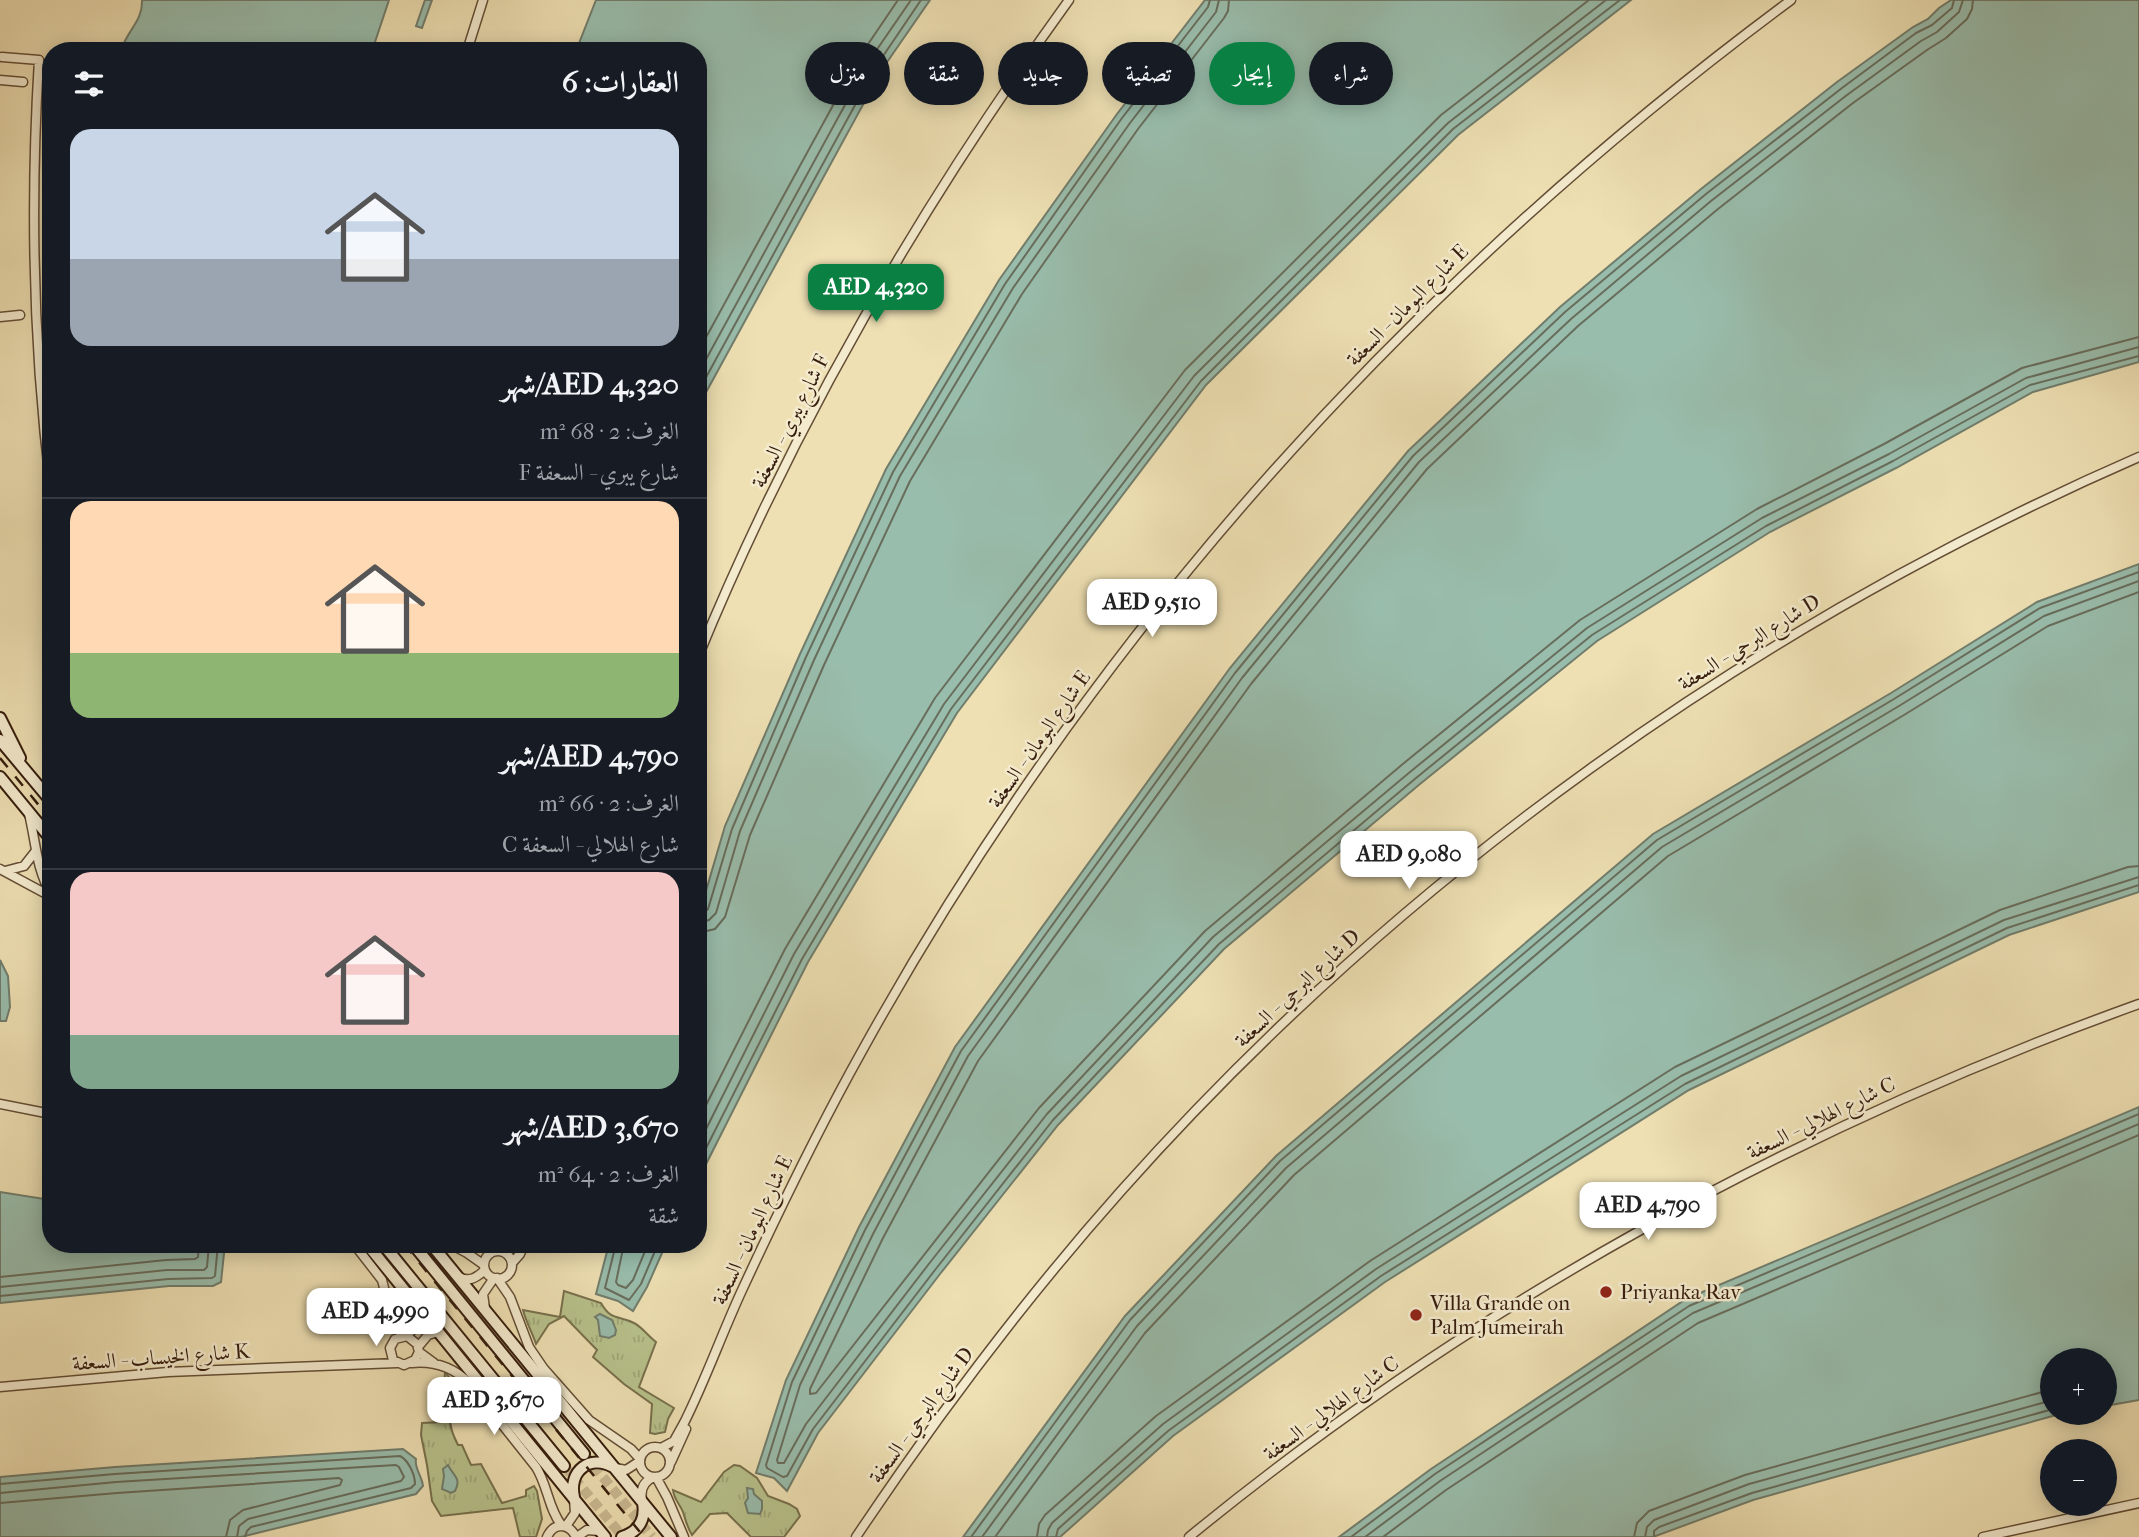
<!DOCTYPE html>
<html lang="ar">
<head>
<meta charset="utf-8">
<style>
  :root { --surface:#171b24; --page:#20242c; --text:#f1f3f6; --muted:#9ea1a6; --line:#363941; --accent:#0b8043 }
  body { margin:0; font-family:"IM FELL French Canon",Amiri,serif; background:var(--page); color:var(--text); direction:rtl; height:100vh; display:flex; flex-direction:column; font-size:26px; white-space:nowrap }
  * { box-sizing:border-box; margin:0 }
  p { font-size:23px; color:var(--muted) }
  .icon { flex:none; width:38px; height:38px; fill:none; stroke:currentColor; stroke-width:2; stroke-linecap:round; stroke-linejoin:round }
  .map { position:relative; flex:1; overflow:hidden; direction:ltr }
  .sheet { position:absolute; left:42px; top:42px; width:665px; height:1211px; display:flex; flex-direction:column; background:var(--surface); border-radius:28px; box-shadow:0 4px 18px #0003; direction:rtl }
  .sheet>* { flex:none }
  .guide { position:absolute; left:728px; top:42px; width:665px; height:63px; direction:rtl; display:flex; gap:14px }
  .controls { position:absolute; left:2040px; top:1348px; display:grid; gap:14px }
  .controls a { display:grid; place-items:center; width:77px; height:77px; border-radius:50%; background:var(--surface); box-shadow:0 4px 18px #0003; font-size:35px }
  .price { position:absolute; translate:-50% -60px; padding:0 16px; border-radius:14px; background:#fff; color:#222; font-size:23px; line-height:46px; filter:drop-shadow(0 2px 4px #0008) }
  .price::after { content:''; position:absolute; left:50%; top:42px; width:21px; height:16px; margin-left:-10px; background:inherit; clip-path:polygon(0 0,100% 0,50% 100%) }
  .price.current { background:var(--accent); color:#fff }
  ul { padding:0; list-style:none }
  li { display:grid; align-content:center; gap:14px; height:371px; padding:0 28px }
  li+li { border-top:2px solid var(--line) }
  li span { display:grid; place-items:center; height:217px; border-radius:21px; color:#555 }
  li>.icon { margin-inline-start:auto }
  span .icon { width:126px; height:126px; fill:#fffc; stroke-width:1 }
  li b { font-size:30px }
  h2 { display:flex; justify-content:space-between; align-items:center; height:84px; padding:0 28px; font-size:30px }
  .pill { padding:0 24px; border-radius:32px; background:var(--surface); box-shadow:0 4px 18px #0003; font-size:24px; line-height:63px }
  .pill.current { background:var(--accent); color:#fff }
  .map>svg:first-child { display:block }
</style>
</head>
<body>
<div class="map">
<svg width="2139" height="1537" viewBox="0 0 2139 1537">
  <defs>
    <pattern id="grass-tufts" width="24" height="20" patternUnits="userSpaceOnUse" patternTransform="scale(1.75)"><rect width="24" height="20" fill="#b8c28c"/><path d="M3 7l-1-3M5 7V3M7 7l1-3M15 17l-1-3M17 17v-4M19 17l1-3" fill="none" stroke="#9fa678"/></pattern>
  </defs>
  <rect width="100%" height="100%" fill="#eee0b3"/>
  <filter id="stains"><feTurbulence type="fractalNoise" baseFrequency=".00286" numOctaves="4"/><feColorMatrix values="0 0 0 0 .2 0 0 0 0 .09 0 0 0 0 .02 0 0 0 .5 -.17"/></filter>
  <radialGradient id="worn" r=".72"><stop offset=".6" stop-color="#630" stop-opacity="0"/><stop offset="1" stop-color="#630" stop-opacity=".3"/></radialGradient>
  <path fill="url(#grass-tufts)" stroke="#77704c" stroke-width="2" d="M564 1291 601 1303C611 1321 618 1315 634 1323 642 1327 648 1336 656 1342L639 1387 674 1408 668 1419 665 1432 655 1434 650 1433 652 1404 624 1384 593 1357 597 1350 564 1316 549 1324 536 1344C532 1332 526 1322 523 1310L560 1317Z
    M445 1372 472 1406 450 1413C449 1426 453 1435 458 1445H462L471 1465 481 1464 502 1503 526 1496V1490L534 1486 537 1491 542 1519 536 1537H520L513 1508 441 1516 432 1501 427 1465 421 1435 422 1423 442 1422Z
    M734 1465 740 1466 757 1478 768 1496 789 1504 797 1509 800 1516 784 1537H751L727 1513 710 1514 692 1535C687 1527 686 1521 683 1512 680 1504 674 1500 673 1490L701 1502 724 1472Z"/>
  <path fill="#99bdac" stroke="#717d6c" stroke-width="2" d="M142 0H389L372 51H121C126 31 143 22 142 0Z
    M425 0H432L422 28 416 26Z
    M596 0H930L883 68 698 407V51H576Z
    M1205 0H1631L1458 135 1206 385 957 713 808 962 698 1180V918L725 826 800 654 886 469 999 280 1117 114Z
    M1951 0H2139V362L2033 392 1896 468 1770 532 1597 641 1420 784 1224 949 1058 1125 940 1274 818 1433 787 1491 774 1478 756 1473 786 1380 859 1227 955 1047 1230 668 1408 451 1560 307 1701 189 1837 82 1913 27 1928 19 1939 8Z
    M2139 564V892L2009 935 1689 1090 1385 1282 1173 1436 1060 1537H963L1125 1316 1276 1156 1653 834 1891 693 2037 602Z
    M0 960 8 976 10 1007 6 1021H0Z
    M2139 1107V1400L2105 1406V1360H2053V1412H2067L1753 1500 1653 1537H1339L1431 1469 1686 1299Z
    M0 1192 51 1200V1244H225L221 1282 213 1286H169L0 1303Z
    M609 1244H666L647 1287 633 1311 618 1301 596 1294Z
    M600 1314 612 1320 616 1330 615 1335 609 1338 600 1336 598 1320 595 1317Z
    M403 1449 416 1459C414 1468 422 1476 423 1486L416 1494 241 1537H0V1477L115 1467Z
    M448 1465C453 1476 462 1478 455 1491L451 1493 442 1489 444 1476 443 1469Z
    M747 1488 753 1489 754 1494 762 1501V1509L760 1514 748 1513 745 1503 748 1498Z"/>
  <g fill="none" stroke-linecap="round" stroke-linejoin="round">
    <path stroke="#686d5c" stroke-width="2" d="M1954 0 1952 8 1932 25 1916 33 1842 88 1706 194 1565 312 1413 456 1235 673 961 1051 865 1230 792 1382 766 1465 767 1468 783 1477 787 1476 813 1429 935 1270 1053 1120 1219 944 1416 778 1592 635 1766 526 1893 461 2030 385 2139 356
      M1963 0 1959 12 1937 32 1921 41 1847 95 1711 201 1571 319 1419 462 1242 678 968 1056 873 1234 800 1385 777 1460 778 1463H784L806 1424 928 1265 1047 1114 1213 937 1410 772 1587 628 1762 518 1889 454 2026 378 2139 347
      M1973 0 1972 9 1967 19 1946 38 1927 50 1853 103 1718 209 1578 326 1427 469 1251 684 978 1061 883 1238 810 1389V1394L816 1393 1039 1108 1205 931 1404 763 1580 620 1757 509 1884 444 2022 368 2139 337
      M698 352 860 56 898 0
      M698 374 869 61 911 0
      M698 392 877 65 921 0
      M698 914 704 913 708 909 732 829 806 657 893 472 1005 284 1122 118 1208 7 1210 0
      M698 923 709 920 716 913 740 831 814 660 900 476 1013 288 1130 123 1216 12 1219 0
      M698 933 715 929 725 917 750 835 824 665 910 481 1022 294 1138 129 1224 18 1228 11 1229 0
      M698 1121 785 949 935 698 1185 370 1441 115 1589 0
      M698 1145 794 954 944 704 1194 376 1448 123 1606 0
      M698 1164 802 959 951 709 1201 381 1453 129 1620 0
      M616 1244 605 1288 629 1300 641 1284 658 1244
      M624 1244 616 1282 618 1285 626 1288 633 1280 648 1244
      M0 1277 166 1260 195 1259 198 1257 199 1244
      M0 1287 167 1270H204L207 1267 209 1244
      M0 1296 168 1279 212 1278 215 1276 218 1244
      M0 1484 115 1474 400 1456C408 1460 415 1474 415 1484L411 1488 251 1527 247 1531 245 1537
      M0 1493 116 1482 396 1465 399 1467 404 1477 401 1481 248 1519 239 1526 237 1537
      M0 1503 117 1493 310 1480 339 1478 342 1480 340 1485 243 1510 230 1520 226 1537
      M971 1537 1130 1320 1280 1161 1657 840 1894 699 2040 608 2139 572
      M982 1537 1137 1326 1286 1168 1662 847 1899 706 2044 616 2139 581
      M995 1537 1145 1333 1294 1175 1668 856 1904 715 2048 626 2139 592
      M1037 1537 1039 1524 1045 1515 1156 1416 1370 1261 1675 1067 2000 910 2128 867 2139 866
      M1047 1537 1048 1530 1052 1523 1163 1424 1376 1269 1681 1076 2004 920 2139 877
      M1056 1537 1058 1529 1168 1431 1381 1276 1685 1084 2007 928 2139 885
      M1351 1537 1435 1474 1689 1306 2139 1114
      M1365 1537 1440 1481 1693 1313 2139 1124
      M1383 1537 1446 1490 1698 1323 2139 1135
      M1634 1537 1637 1523 1649 1511 1745 1475 2053 1389
      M1645 1537 1647 1527 1654 1520 1749 1484 2053 1400
      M1654 1537V1531L1659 1527 1752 1493 2053 1409"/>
    <path stroke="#c9b992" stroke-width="10" stroke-dasharray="10 5" stroke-linecap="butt" d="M584 1454 652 1537
      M564 1466 623 1537"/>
    <defs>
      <path id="street" d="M467 51 483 0
        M2 57 39 60C30 204 33 347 51 490
        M0 80 23 82
        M0 317 20 315
        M698 657C794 423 921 205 1069 0
        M29 814C36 842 36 868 51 894
        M0 869 50 896
        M5 871 24 866 35 852
        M0 1104 51 1114
        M354 1244 382 1280 393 1323 402 1336
        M450 1244 467 1253 484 1265
        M484 1265a14 14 0 1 1 28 0a14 14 0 1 1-28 0Z
        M504 1252 516 1244
        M512 1263 520 1254 524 1244
        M457 1276C469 1283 476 1278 485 1270
        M497 1278 510 1297 529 1347 544 1369 589 1420 631 1449 640 1459
        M485 1308 483 1294 494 1278
        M404 1336C416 1330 420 1320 417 1307
        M418 1347 428 1335 438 1332
        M419 1352 415 1360 404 1365 393 1360 390 1348 395 1339 407 1336 417 1344 419 1352 434 1363
        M412 1363C433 1361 453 1367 469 1383L536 1467C548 1486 548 1508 562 1526
        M0 1387 168 1372 397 1363
        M640 1462a15 15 0 1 1 30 0a15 15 0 1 1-30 0Z
        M661 1448 674 1441 684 1423C706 1379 722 1333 743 1288 780 1208 819 1128 862 1051 1093 633 1408 284 1791 0
        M671 1462 686 1429
        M615 1468 626 1470 640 1461
        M656 1477 667 1497 684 1537
        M642 1500C640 1489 644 1481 654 1477
        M566 1526 575 1513 574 1500
        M547 1537C554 1522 569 1523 576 1537
        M577 1537 587 1530 599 1531
        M856 1537C937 1416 1024 1300 1121 1191 1402 875 1751 626 2139 457
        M1189 1537C1472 1305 1796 1127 2139 1004
        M1983 1537 2139 1503"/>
      <path id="secondary" d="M0 718 20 758
        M0 740 51 801
        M0 777 51 839
        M367 1244 605 1537
        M383 1244 564 1466
        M413 1244 584 1454
        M431 1244 671 1537
        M574 1497C568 1471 590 1454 613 1467
        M622 1537C638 1532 646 1520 643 1503"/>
    </defs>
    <use href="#street" stroke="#644e36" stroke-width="11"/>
    <use href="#secondary" stroke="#361d0d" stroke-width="14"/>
    <use href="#street" stroke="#f4ebce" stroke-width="8"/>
    <use href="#secondary" stroke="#f4ebce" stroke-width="10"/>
    <path stroke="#361d0d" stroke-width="2.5" stroke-dasharray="12 12" stroke-linecap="butt" d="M0 758 51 820
      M404 1244 644 1537"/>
  </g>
  <g fill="#8f2418" stroke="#f4ebce" stroke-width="2.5">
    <circle cx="1606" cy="1292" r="7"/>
    <circle cx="1416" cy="1315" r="7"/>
  </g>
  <g text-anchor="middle" stroke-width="5" stroke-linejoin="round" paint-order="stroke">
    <g font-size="21" fill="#361d0d" stroke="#f4ebce">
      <text transform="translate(1407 305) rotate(-45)" y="7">شارع البومان - السعفة E</text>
      <text transform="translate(790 421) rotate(-63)" y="7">شارع يبري - السعفة F</text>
      <text transform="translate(1749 642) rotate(-32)" y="7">شارع البرحي - السعفة D</text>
      <text transform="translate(1039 739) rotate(-55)" y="7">شارع البومان - السعفة E</text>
      <text transform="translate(1297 988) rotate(-43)" y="7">شارع البرحي - السعفة D</text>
      <text transform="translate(1821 1118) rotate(-26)" y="7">شارع الهلالي - السعفة C</text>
      <text transform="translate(752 1230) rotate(-65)" y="7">شارع البومان - السعفة E</text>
      <text transform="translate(161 1357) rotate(-4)" y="7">شارع الخيساب - السعفة K</text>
      <text transform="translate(1331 1408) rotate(-36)" y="7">شارع الهلالي - السعفة C</text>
      <text transform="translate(921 1415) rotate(-54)" y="7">شارع البرحي - السعفة D</text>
    </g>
    <g font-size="21" fill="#361d0d" stroke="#f4ebce" text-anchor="start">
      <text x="1620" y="1299">Priyanka Rav</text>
      <text x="1430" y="1310">Villa Grande on<tspan x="1430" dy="24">Palm Jumeirah</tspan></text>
    </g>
  </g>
  <rect width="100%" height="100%" filter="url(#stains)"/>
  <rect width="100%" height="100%" fill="url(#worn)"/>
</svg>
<div class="controls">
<a>+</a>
<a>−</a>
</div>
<b class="price current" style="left:876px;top:324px">AED 4,320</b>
<b class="price" style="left:1152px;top:639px">AED 9,510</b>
<b class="price" style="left:1409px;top:891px">AED 9,080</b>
<b class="price" style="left:1648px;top:1242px">AED 4,790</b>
<b class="price" style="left:376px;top:1348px">AED 4,990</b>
<b class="price" style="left:494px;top:1437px">AED 3,670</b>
<div class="guide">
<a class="pill">شراء</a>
<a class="pill current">إيجار</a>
<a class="pill">تصفية</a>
<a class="pill">جديد</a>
<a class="pill">شقة</a>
<a class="pill">منزل</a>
</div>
<section class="sheet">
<h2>العقارات: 6<svg class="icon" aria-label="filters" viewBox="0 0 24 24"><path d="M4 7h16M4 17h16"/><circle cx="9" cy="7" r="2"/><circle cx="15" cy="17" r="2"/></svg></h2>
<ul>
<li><span style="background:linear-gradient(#c9d6e8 60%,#9aa5b1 0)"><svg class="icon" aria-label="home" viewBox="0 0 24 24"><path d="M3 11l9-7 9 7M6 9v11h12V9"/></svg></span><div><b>AED 4,320/شهر</b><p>الغرف: 2 · 68 m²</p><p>شارع يبري - السعفة F</p></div></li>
<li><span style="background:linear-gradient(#ffd9b3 70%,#8fb573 0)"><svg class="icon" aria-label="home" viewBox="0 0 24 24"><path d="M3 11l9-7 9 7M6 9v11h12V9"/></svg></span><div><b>AED 4,790/شهر</b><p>الغرف: 2 · 66 m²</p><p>شارع الهلالي - السعفة C</p></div></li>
<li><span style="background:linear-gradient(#f6c9c9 75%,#7fa58c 0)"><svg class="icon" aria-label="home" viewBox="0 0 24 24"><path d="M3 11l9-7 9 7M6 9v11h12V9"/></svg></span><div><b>AED 3,670/شهر</b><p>الغرف: 2 · 64 m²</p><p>شقة</p></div></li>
</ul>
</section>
</div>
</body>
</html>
